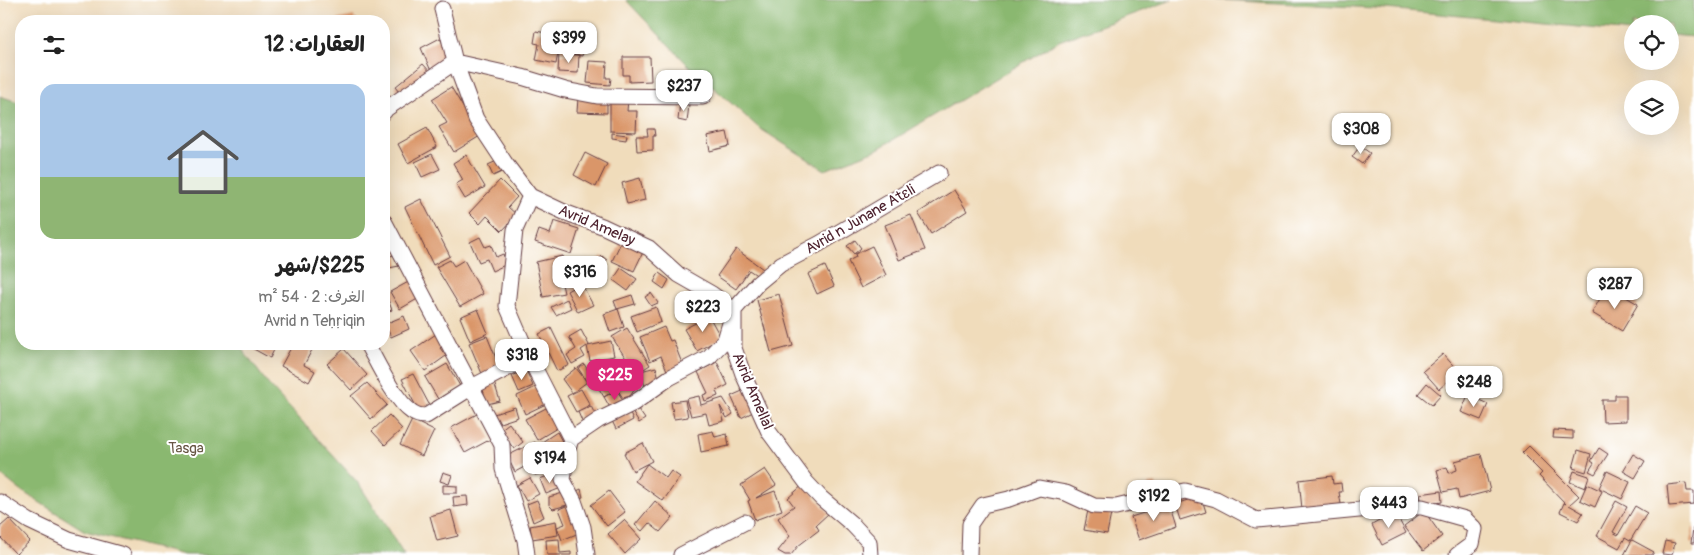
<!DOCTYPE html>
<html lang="ar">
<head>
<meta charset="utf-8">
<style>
  :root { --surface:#fff; --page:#f6f6f6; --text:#222; --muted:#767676; --accent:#db2777 }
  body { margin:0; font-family:Pangolin,"Playpen Sans Arabic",sans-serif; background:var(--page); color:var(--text); direction:rtl; height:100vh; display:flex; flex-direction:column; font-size:19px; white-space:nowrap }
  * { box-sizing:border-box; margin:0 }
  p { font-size:16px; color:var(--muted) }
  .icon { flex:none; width:28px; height:28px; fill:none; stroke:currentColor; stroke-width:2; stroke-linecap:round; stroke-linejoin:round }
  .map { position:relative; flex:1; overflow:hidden; direction:ltr }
  .drawer { position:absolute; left:15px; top:15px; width:375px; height:335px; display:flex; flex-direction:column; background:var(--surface); border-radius:20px; box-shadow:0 5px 20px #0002; direction:rtl }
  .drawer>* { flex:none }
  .tools { position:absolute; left:1624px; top:15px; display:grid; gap:10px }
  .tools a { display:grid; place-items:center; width:55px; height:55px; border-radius:50%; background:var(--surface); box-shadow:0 5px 20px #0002; font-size:25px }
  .price { position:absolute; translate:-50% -42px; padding:0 11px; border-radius:10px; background:#fff; color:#222; font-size:16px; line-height:32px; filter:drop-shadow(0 1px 2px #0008) }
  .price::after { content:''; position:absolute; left:50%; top:30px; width:15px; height:11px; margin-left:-8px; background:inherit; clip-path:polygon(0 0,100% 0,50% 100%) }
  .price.on { background:var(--accent); color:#fff }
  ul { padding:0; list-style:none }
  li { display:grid; align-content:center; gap:10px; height:265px; padding:0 25px }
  li span { display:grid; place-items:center; height:155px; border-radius:15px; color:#555 }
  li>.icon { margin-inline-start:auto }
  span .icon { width:90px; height:90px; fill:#fffc; stroke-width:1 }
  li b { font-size:21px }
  h2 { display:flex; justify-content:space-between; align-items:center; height:60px; padding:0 25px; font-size:21px }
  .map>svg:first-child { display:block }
</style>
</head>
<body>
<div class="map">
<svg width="1694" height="555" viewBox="0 0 1694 555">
  <rect width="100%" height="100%" fill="#fff"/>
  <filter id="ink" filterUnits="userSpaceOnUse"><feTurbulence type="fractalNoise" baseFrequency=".02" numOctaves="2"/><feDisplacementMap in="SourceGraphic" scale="10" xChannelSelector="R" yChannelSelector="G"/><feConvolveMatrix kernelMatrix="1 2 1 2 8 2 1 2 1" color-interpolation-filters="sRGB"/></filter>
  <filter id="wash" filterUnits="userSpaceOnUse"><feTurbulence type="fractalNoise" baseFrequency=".0096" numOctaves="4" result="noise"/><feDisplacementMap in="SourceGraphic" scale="20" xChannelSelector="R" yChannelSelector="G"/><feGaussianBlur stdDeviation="1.12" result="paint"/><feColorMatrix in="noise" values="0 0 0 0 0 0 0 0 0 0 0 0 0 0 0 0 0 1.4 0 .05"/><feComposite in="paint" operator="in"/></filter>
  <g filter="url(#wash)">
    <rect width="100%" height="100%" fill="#f0dcbb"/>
    <path fill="#8ab870" stroke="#6a6c4e" d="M626 0H1172L1059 41 876 150 825 170 759 128 687 64Z
      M1218 0H1694V37L1670 35V24H1632V32L1375 8Z
      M0 96 21 103V344H238L268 384 359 484 404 555H184L85 531 20 490 0 474Z"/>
    <g id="blocks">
      <path fill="#da9669" d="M354 16 355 21H334V20Z
        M536 31 561 36 556 64 536 60 539 44 534 43Z
        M440 38 451 61 431 71 421 48Z
        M562 39 585 44 582 56 560 51Z
        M559 54 579 55 578 73 558 72Z
        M623 57H650L651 81 629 82V75H623Z
        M589 61 607 62 606 78H611L610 85 587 83Z
        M423 64 432 74 403 97 395 87Z
        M451 87 480 136 454 152 439 127 447 123 432 99Z
        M578 98 607 100V113L577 112Z
        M628 99 627 111H637L636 132 610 131V100Z
        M680 103 689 105 687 122 678 120Z
        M427 128 437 147 408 163 398 144Z
        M647 129H654L655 136H653V150L637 151 636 136H648Z
        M727 132 730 146 710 151 707 136Z
        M612 133 627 135 626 140 612 138Z
        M1360 146 1370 153 1362 164 1352 157Z
        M585 153 607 164 596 187 574 175Z
        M432 154 440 169 422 177 415 162Z
        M466 155 485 187 465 199 456 184 463 180 453 163Z
        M501 159 506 170 493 176 488 165Z
        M640 178 645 200 627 204 622 183Z
        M500 180 517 197 508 207 517 215 502 231 487 216 480 224 469 213Z
        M954 190 967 211 931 234 918 213Z
        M421 199 450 256 433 265 405 207Z
        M911 215 925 250 899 260 885 225Z
        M554 221 579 229 571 254 535 242 539 230 550 234Z
        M480 237 485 247 491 245 496 257 503 254 507 264 492 271 487 259 479 262 470 242Z
        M623 238 645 248 634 271 612 261Z
        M855 240 861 248 854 254 847 246Z
        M872 246 886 275 861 288 848 261 856 257 855 254Z
        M388 248 389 256 397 255 399 266 384 269V249Z
        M736 249 763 269 758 276 749 270 736 289 717 276Z
        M562 256 568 283 562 284 564 293 543 297 536 262Z
        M602 256 607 260 602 266 597 262Z
        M450 260 454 266 464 260 483 294 460 307 436 267Z
        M588 263 600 266 598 275 586 272Z
        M825 266 834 286 817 294 808 274Z
        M621 268 637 279 628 291 613 280Z
        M659 273 669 280 664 289 654 282Z
        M412 280 421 297 400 309 390 292Z
        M581 283 593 305 578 312 567 291Z
        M384 289 392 310 384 313Z
        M651 293 658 303 651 306 645 297Z
        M1603 293 1617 301 1621 294 1638 304 1622 331 1592 313Z
        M779 294 793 346 771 352 757 300Z
        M632 295 635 304 617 309 614 301Z
        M567 299 571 308 556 315 551 307Z
        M656 307 661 322 637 332 631 316Z
        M478 309 488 333 470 341 460 317Z
        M618 309 624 327 610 332 604 314Z
        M404 316 409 329 391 337 385 324Z
        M709 316 721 338 697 351 684 329Z
        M664 327 670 341 673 340 683 366 668 373 661 356 650 361 640 337Z
        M551 328 569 365 557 371 539 334Z
        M627 328 650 365 636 374 612 337Z
        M581 330 589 345 588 346 611 341 614 356 590 361 587 346 581 350 585 357 572 364 567 355 576 349 569 337Z
        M439 332 446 343 440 348 446 356 425 371 411 351Z
        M487 336 500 368 483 376 469 343Z
        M252 344H267L275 348 270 358 250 347Z
        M293 344H305L313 348 304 365 315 371 309 382 281 366Z
        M344 349 367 375 351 390 327 364Z
        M1443 354 1459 372 1439 389 1423 371Z
        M717 362 728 385 716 391 718 396 705 401 703 395 708 393 698 372Z
        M447 364 460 386 438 399 425 377Z
        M584 364 593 378 587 382 578 368Z
        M656 367 660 383 645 387 641 371Z
        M576 368 587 382 572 393 562 379Z
        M526 370 533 386 519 392 512 376Z
        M413 374 430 406 419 412 402 379Z
        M605 376 613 391 604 397 595 382Z
        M629 380 635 389 630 396 623 398 617 389Z
        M494 382 500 401 487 404 482 386Z
        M367 383 387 405 371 419 351 396Z
        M1427 383 1441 395 1432 405 1418 394Z
        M538 386 546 404 525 414 517 396Z
        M581 389 590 405 576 412 567 396Z
        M747 389 757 410 741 418 731 396Z
        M617 390 625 404 612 411 604 397Z
        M1468 395 1488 404 1481 420 1461 412Z
        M1615 395H1626V421L1603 422 1602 400H1615Z
        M699 396 701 405 723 398 733 414 727 418 720 406 724 421 709 425 706 413 691 416 686 399Z
        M685 400 688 417 674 419 671 402Z
        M591 406 597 419 584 426 578 412Z
        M515 407 518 417 497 424 494 414Z
        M546 408 557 428 537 440 525 419Z
        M638 409 645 419 639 423 632 412Z
        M629 412 633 420 616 429 612 421Z
        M477 414 491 439 465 453 451 428Z
        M389 415 402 429 385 445 372 431Z
        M412 420 434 431 422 456 400 445Z
        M509 423 523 442 514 449 500 430Z
        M1554 430 1573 431V439L1553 438Z
        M713 431 715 437 727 434 729 446 701 452 698 434Z
        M557 432 565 447 547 457 542 442Z
        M535 442 543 457 515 472 507 456Z
        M643 443 652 461 633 471 624 453Z
        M1529 446 1579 496 1569 505 1583 513 1578 521 1560 512 1564 503 1566 504 1539 476 1542 473 1522 453Z
        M1599 448 1608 454 1595 474 1589 471 1594 463 1591 461Z
        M1578 450 1591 454 1586 472 1573 468Z
        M1481 454 1490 491 1459 499 1457 489 1443 492 1437 470 1447 467 1449 473 1457 470 1455 461Z
        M1633 454 1645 461 1635 478 1623 471Z
        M546 460 549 471 535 475 532 465Z
        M647 464 666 478 671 471 680 477 663 501 635 481Z
        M765 469 776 485 756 498 775 491 782 510 755 520 748 501 750 500 741 485Z
        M1574 471 1589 476 1585 488 1570 482Z
        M1607 471 1630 482 1622 499 1599 488Z
        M443 472 452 475 449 484 440 481Z
        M555 473 561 488 546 494 540 479Z
        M1332 476 1333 484 1341 483 1342 492H1339L1341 504 1302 509 1299 480Z
        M530 478 539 494 526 501 517 485Z
        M1156 483 1157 491 1149 492 1148 484Z
        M1686 483 1687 491H1694V504L1669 506 1667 485Z
        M804 484 829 513 816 525 819 530 798 546 791 555H785L778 551 790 536 778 518 794 506 788 498Z
        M1587 484 1602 491 1595 507 1580 500Z
        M443 485 457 486V493H443Z
        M581 489 583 497 579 498 577 491Z
        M609 491 625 512 607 526 591 505Z
        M1441 491 1442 502 1422 505 1420 494Z
        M563 493 567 505 553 509 549 505V497Z
        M467 496 468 505 454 507 453 497Z
        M1201 496 1206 512 1180 520 1175 504Z
        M537 500 544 517 533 522 527 504Z
        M655 501 673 517 660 532 649 523 642 531 635 525Z
        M1616 501 1627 507 1613 532 1618 535 1635 506 1647 513 1630 541 1625 538 1619 548 1597 536Z
        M571 504 579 533 562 540 557 527 558 535 532 539 530 526 556 521 557 527 565 524 559 509Z
        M1169 505 1176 527 1139 540 1131 517Z
        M451 510 458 536 437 541 430 516Z
        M1088 510 1111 514 1107 534 1084 530Z
        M1424 511 1442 536 1423 551 1404 526Z
        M1395 512 1406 533 1382 545 1372 525Z
        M9 519 30 541 16 554 0 537V527Z
        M624 520 641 539 625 554 608 534Z
        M1693 528H1694V543H1691Z
        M559 539 560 553 571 552V555H547L546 540Z
        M1632 540 1654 552 1652 555H1624Z
        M1665 541 1675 543 1672 555 1662 554Z"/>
    </g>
  </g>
  <g filter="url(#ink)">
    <use href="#blocks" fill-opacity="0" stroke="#633b41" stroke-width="1"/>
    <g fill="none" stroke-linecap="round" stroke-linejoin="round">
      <defs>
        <path id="minor" d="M442 9 455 62 476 119 505 163 530 196 564 212 602 226 649 248 679 275 712 294 734 310V348L743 374 769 432 806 482 821 498 853 525 869 542 870 555
          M384 112 386 109 455 62 522 77 565 90 597 96 703 97
          M530 196 515 230 507 306 529 357 571 439
          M384 221 502 445 503 469 525 540 527 555
          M367 344C377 362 395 401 412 412 416 415 421 416 426 416L472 387 529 357
          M0 502 29 521 69 540 123 555
          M587 555 583 527 574 501 563 480 566 456 571 439 599 420 634 403 669 378 709 357 725 340 734 310 758 283 781 264 819 244 939 173
          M681 555 745 522
          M969 555 970 524 983 505 1009 499 1039 488 1066 493 1094 506 1116 507 1185 491 1216 499 1256 520 1390 507H1422L1465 519 1475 529 1472 544 1457 555"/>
      </defs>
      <use href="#minor" stroke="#633b41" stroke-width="17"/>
      <use href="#minor" stroke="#fff" stroke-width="15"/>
    </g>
  </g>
  <g text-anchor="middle" stroke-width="4" stroke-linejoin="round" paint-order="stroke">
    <g font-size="15" fill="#4a1f2b" stroke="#fff">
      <text transform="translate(860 219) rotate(-30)" y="5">Avrid n Junane Atɛli</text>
      <text transform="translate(597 225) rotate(23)" y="5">Avrid Amelay</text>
      <text transform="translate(753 391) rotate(67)" y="5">Avrid Amellal</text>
    </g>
    <g font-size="15" fill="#685645" stroke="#fff">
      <text x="186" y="453">Tasga</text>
    </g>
  </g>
</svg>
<div class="tools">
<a><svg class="icon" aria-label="locate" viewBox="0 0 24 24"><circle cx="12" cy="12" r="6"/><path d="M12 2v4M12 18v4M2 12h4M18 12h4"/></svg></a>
<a><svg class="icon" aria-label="layers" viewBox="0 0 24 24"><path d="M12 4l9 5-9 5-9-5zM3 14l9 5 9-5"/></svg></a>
</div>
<b class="price" style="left:569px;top:64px">$399</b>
<b class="price" style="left:684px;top:112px">$237</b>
<b class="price" style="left:1361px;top:155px">$308</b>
<b class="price" style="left:580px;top:298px">$316</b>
<b class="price" style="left:1615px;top:310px">$287</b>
<b class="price" style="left:703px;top:333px">$223</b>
<b class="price" style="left:522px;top:381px">$318</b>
<b class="price on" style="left:615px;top:401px">$225</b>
<b class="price" style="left:1474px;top:408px">$248</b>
<b class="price" style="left:550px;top:484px">$194</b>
<b class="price" style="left:1154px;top:522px">$192</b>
<b class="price" style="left:1389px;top:529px">$443</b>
<section class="drawer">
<h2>العقارات: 12<svg class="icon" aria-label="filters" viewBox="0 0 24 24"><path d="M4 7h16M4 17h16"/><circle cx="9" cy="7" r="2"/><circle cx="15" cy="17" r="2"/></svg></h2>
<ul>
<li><span style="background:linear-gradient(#a9c7e8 60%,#8fb573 0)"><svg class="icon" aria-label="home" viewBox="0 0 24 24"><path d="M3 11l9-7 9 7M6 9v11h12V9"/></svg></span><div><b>$225/شهر</b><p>الغرف: 2 · 54 m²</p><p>Avrid n Teḥṛiqin</p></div></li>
</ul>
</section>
</div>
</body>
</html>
